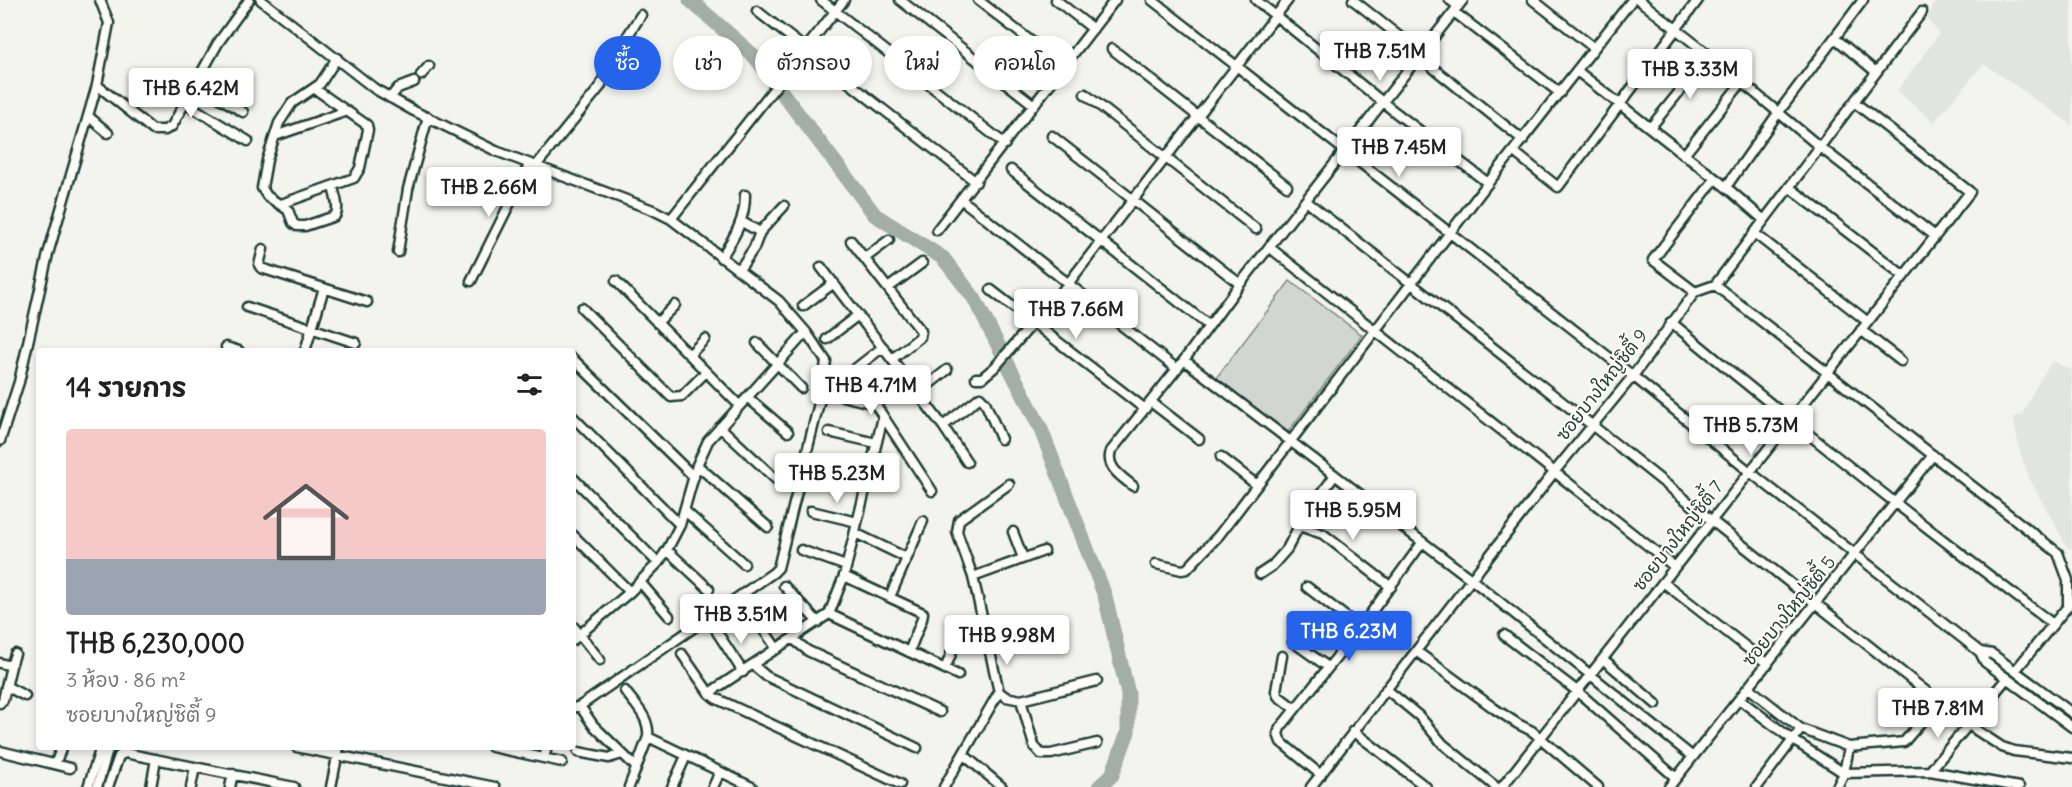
<!DOCTYPE html>
<html lang="th">
<head>
<meta charset="utf-8">
<style>
  :root { --surface:#fff; --page:#f2f2f2; --text:#222; --muted:#767676; --line:#e0e0e0; --accent:#2563eb }
  body { margin:0; font-family:Delius,"Playpen Sans Thai",sans-serif; background:var(--page); color:var(--text); height:100vh; display:flex; flex-direction:column; font-size:22px; white-space:nowrap }
  * { box-sizing:border-box; margin:0 }
  p { font-size:20px; color:var(--muted) }
  .icon { flex:none; width:33px; height:33px; fill:none; stroke:currentColor; stroke-width:2; stroke-linecap:round; stroke-linejoin:round }
  .map { position:relative; flex:1; overflow:hidden }
  .side { position:absolute; left:36px; top:348px; width:540px; height:402px; display:flex; flex-direction:column; background:var(--surface); border-radius:6px; box-shadow:0 3px 9px #0003 }
  .side>* { flex:none }
  .guide { position:absolute; left:594px; top:36px; width:570px; height:54px; display:flex; gap:12px }
  .price { position:absolute; translate:-50% -51px; padding:0 14px; border-radius:6px; background:#fff; color:#222; font-size:20px; line-height:39px; filter:drop-shadow(0 2px 3px #0008) }
  .price::after { content:''; position:absolute; left:50%; top:36px; width:18px; height:14px; margin-left:-9px; background:inherit; clip-path:polygon(0 0,100% 0,50% 100%) }
  .price.active { background:var(--accent); color:#fff }
  ul { padding:0; list-style:none }
  li { display:grid; align-content:center; gap:12px; height:318px; padding:0 30px }
  li+li { border-top:2px solid var(--line) }
  li span { display:grid; place-items:center; height:186px; border-radius:6px; color:#555 }
  li>.icon { margin-inline-start:auto }
  span .icon { width:108px; height:108px; fill:#fffc; stroke-width:1 }
  li b { font-size:26px }
  h2 { display:flex; justify-content:space-between; align-items:center; height:72px; padding:0 30px; font-size:26px }
  .pill { padding:0 21px; border-radius:27px; background:var(--surface); box-shadow:0 3px 9px #0003; font-size:21px; line-height:54px }
  .pill.active { background:var(--accent); color:#fff }
  .map>svg:first-child { display:block }
</style>
</head>
<body>
<div class="map">
<svg width="2072" height="787" viewBox="0 0 2072 787">
  <rect width="100%" height="100%" fill="#f4f4ef"/>
  <filter id="ink" filterUnits="userSpaceOnUse"><feTurbulence type="fractalNoise" baseFrequency=".0167" numOctaves="2"/><feDisplacementMap in="SourceGraphic" scale="12" xChannelSelector="R" yChannelSelector="G"/><feConvolveMatrix kernelMatrix="1 2 1 2 8 2 1 2 1" color-interpolation-filters="sRGB"/></filter>
  <g filter="url(#ink)">
    <path fill="#e2e5df" d="M1936 0H2072V125L1984 64 1934 122 1897 91 1939 34 1927 19Z
      M2052 361 2072 370V549L2067 547 2030 480 2020 452 2013 417 2022 415 2032 393Z"/>
    <path fill="#d1d6d1" stroke="#788a82" stroke-width="1.5" d="M1290 281 1362 335 1288 432 1216 378Z"/>
    <g fill="none" stroke-linecap="round" stroke-linejoin="round">
      <path stroke="#a3aea7" stroke-width="15" d="M690 0 755 57 875 215 943 258 974 298 1040 427 1105 596 1128 694V732L1112 775 1099 787"/>
      <defs>
        <path id="street" d="M261 0 375 89 414 111 496 151 653 210 671 219 779 301 806 332 826 361 822 391 778 568 773 573 580 706 573 708
          M821 0 1005 144
          M900 0 1034 105
          M978 0 1064 67
          M1056 0 1093 29
          M1152 0 1633 376 1750 472 1980 652 1985 662 2072 727
          M1256 0 1395 112 1488 183
          M1353 0 1410 45 1432 67 1523 140
          M1450 0 1458 6
          M1533 0 1594 48
          M1639 0 1709 55 1820 147 1935 236
          M757 11 976 182
          M1454 12 1560 93
          M1835 38 1876 72
          M1112 49 1287 186
          M1577 71 1726 187 1764 220
          M421 75 429 66
          M195 83 243 112
          M97 85 153 130H165L172 126 218 43 249 0
          M1085 94 1256 229
          M390 98 398 88 414 82
          M185 103 248 141
          M88 116 108 133
          M1650 128 1709 55
          M275 136 347 111
          M1052 136 1240 284
          M1514 152 1558 187 1698 0
          M1684 155 1742 82
          M535 167 600 87 609 65 641 15
          M1011 170 1208 325
          M333 187C335 196 340 208 335 216L305 226H297L293 223 288 210 267 196 262 188 267 160 279 123 292 103 320 84 337 58
          M1726 187 1778 113 1863 0
          M1789 187 1904 276
          M962 200 1177 369
          M1306 201 1593 426 1967 724 2002 747 2014 751 2072 758
          M281 204 354 178 360 168 368 130 367 125 315 89
          M671 219 844 0
          M742 222 760 232
          M937 230 1115 0
          M1754 233 1868 322
          M851 241 921 331 920 337 892 359
          M1269 247 1675 567
          M263 249 259 265 261 268 367 302
          M398 252 408 189 428 117
          M721 258C735 236 745 220 745 195
          M865 258 889 240
          M821 267 943 426 967 462
          M739 270 754 248 760 232 784 206
          M471 281 529 165
          M616 281 739 405
          M1715 285 2058 553 2068 580V606L2015 671
          M888 288 922 263
          M991 290 1145 409
          M1695 292 1653 260 1715 179
          M803 306 834 283
          M247 307 356 343
          M582 308 671 397 682 396 706 372
          M1671 322C1796 426 1923 526 2053 624
          M657 323 675 305
          M1036 325 1288 0
          M1861 330 1901 361
          M827 339 858 315
          M757 343 801 388
          M226 347 239 351
          M305 351 324 288
          M689 355 705 339
          M573 359 694 477
          M1184 360 1471 579 1693 757
          M851 372 883 347
          M976 378H982L995 367 1033 323
          M822 391 875 404 907 380
          M918 393 947 370
          M747 397 788 432
          M1151 402 1199 439
          M875 404 932 491
          M573 417 680 525
          M943 426 980 397 985 402 1001 439
          M720 427 781 484
          M829 432 876 443
          M0 441 19 382 48 254 97 85 109 23 100 0
          M1221 457 1257 485
          M697 465 768 527
          M820 471 866 483
          M573 478 658 563
          M1133 486C1122 477 1105 467 1111 451L1184 360 1240 284 1463 0
          M685 511 744 564
          M811 511 857 522
          M1299 526 1323 534 1391 587
          M1013 532 1023 558
          M855 533 907 558
          M573 535 630 592
          M667 550 709 589
          M801 550 846 566
          M1156 564 1182 570 1187 569 1219 535 1488 183 1632 0
          M1260 574 1272 566 1287 549 1299 526 1305 510 1322 493 1335 475
          M844 576 923 613 922 619 909 652
          M973 577 1044 551
          M1663 582 1768 664
          M641 583 669 616
          M784 586 818 622
          M1307 587 1360 628
          M890 597 923 521
          M750 610 777 649
          M829 614 958 675
          M573 626 600 660
          M717 632 743 672
          M1504 635 1577 691 1676 778
          M793 639 808 651 940 712
          M987 639 1058 620
          M573 640 630 592 658 563 667 550 680 525 697 465 708 441 806 332
          M1293 642 1328 667
          M1416 651 1495 709 1518 724 1532 731 1598 787
          M1980 652 1992 654 2072 713
          M682 654 709 693 715 698 900 784
          M1282 656 1276 691 1278 696 1295 709
          M1603 659 1656 704
          M0 663 11 666 3 700 0 703
          M753 665 766 676 917 748
          M11 666 15 654
          M945 669 960 632
          M6 686 25 696
          M1749 688 1801 729 1849 747 1904 742 1939 701
          M1386 689 1419 716 1443 744 1496 787
          M625 691C636 706 650 718 648 737L629 787
          M999 692 1006 697 1021 700 1097 681
          M709 693 829 614 844 576 883 417
          M1739 699 1793 740 1844 773 1930 771 2019 787
          M1021 700 1034 746 1041 754H1051L1097 743
          M580 706 593 725 636 767
          M1353 731 1426 787
          M648 737 752 787
          M296 747 495 787
          M492 747 562 762
          M0 751 70 768
          M578 752 609 758 622 754
          M964 755 1002 787
          M544 758 547 747
          M55 764 62 747
          M1930 771 2007 678
          M1321 775 1281 742 1278 734 1280 728 1360 628 1422 543
          M88 787 101 747
          M97 787 109 747
          M108 787 119 756 125 753 294 787
          M151 787 156 759
          M191 787 195 767
          M230 787 233 774
          M331 787 339 747
          M672 787 686 756
          M713 787 720 772
          M944 787 999 692 973 577 957 532 959 520 1009 484
          M1311 787 1555 471 1633 376 1695 292 1715 285 1922 12
          M1502 787 1970 192 1854 102
          M1669 787 1933 455
          M1757 787 1801 729
          M1837 787 1844 773 1849 747"/>
      </defs>
      <use href="#street" stroke="#1f3d34" stroke-width="13"/>
      <use href="#street" stroke="#fdfcf7" stroke-width="8"/>
    </g>
  </g>
  <g text-anchor="middle" stroke-width="4.5" stroke-linejoin="round" paint-order="stroke">
    <g font-size="18" fill="#1f3d34" stroke="#fdfcf7">
      <text transform="translate(1602 385) rotate(-52)" y="6">ซอยบางใหญ่ซิตี้ 9</text>
      <text transform="translate(1678 536) rotate(-52)" y="6">ซอยบางใหญ่ซิตี้ 7</text>
      <text transform="translate(1789 611) rotate(-51)" y="6">ซอยบางใหญ่ซิตี้ 5</text>
    </g>
  </g>
</svg>
<b class="price" style="left:1380px;top:82px">THB 7.51M</b>
<b class="price" style="left:1690px;top:100px">THB 3.33M</b>
<b class="price" style="left:191px;top:119px">THB 6.42M</b>
<b class="price" style="left:1399px;top:178px">THB 7.45M</b>
<b class="price" style="left:489px;top:218px">THB 2.66M</b>
<b class="price" style="left:1076px;top:340px">THB 7.66M</b>
<b class="price" style="left:871px;top:416px">THB 4.71M</b>
<b class="price" style="left:1751px;top:456px">THB 5.73M</b>
<b class="price" style="left:837px;top:504px">THB 5.23M</b>
<b class="price" style="left:1353px;top:541px">THB 5.95M</b>
<b class="price" style="left:741px;top:645px">THB 3.51M</b>
<b class="price active" style="left:1349px;top:662px">THB 6.23M</b>
<b class="price" style="left:1007px;top:666px">THB 9.98M</b>
<b class="price" style="left:1938px;top:739px">THB 7.81M</b>
<div class="guide">
<a class="pill active">ซื้อ</a>
<a class="pill">เช่า</a>
<a class="pill">ตัวกรอง</a>
<a class="pill">ใหม่</a>
<a class="pill">คอนโด</a>
</div>
<section class="side">
<h2>14 รายการ<svg class="icon" aria-label="filters" viewBox="0 0 24 24"><path d="M4 7h16M4 17h16"/><circle cx="9" cy="7" r="2"/><circle cx="15" cy="17" r="2"/></svg></h2>
<ul>
<li><span style="background:linear-gradient(#f6c9c9 70%,#9aa5b1 0)"><svg class="icon" aria-label="home" viewBox="0 0 24 24"><path d="M3 11l9-7 9 7M6 9v11h12V9"/></svg></span><div><b>THB 6,230,000</b><p>3 ห้อง · 86 m²</p><p>ซอยบางใหญ่ซิตี้ 9</p></div></li>
</ul>
</section>
</div>
</body>
</html>
